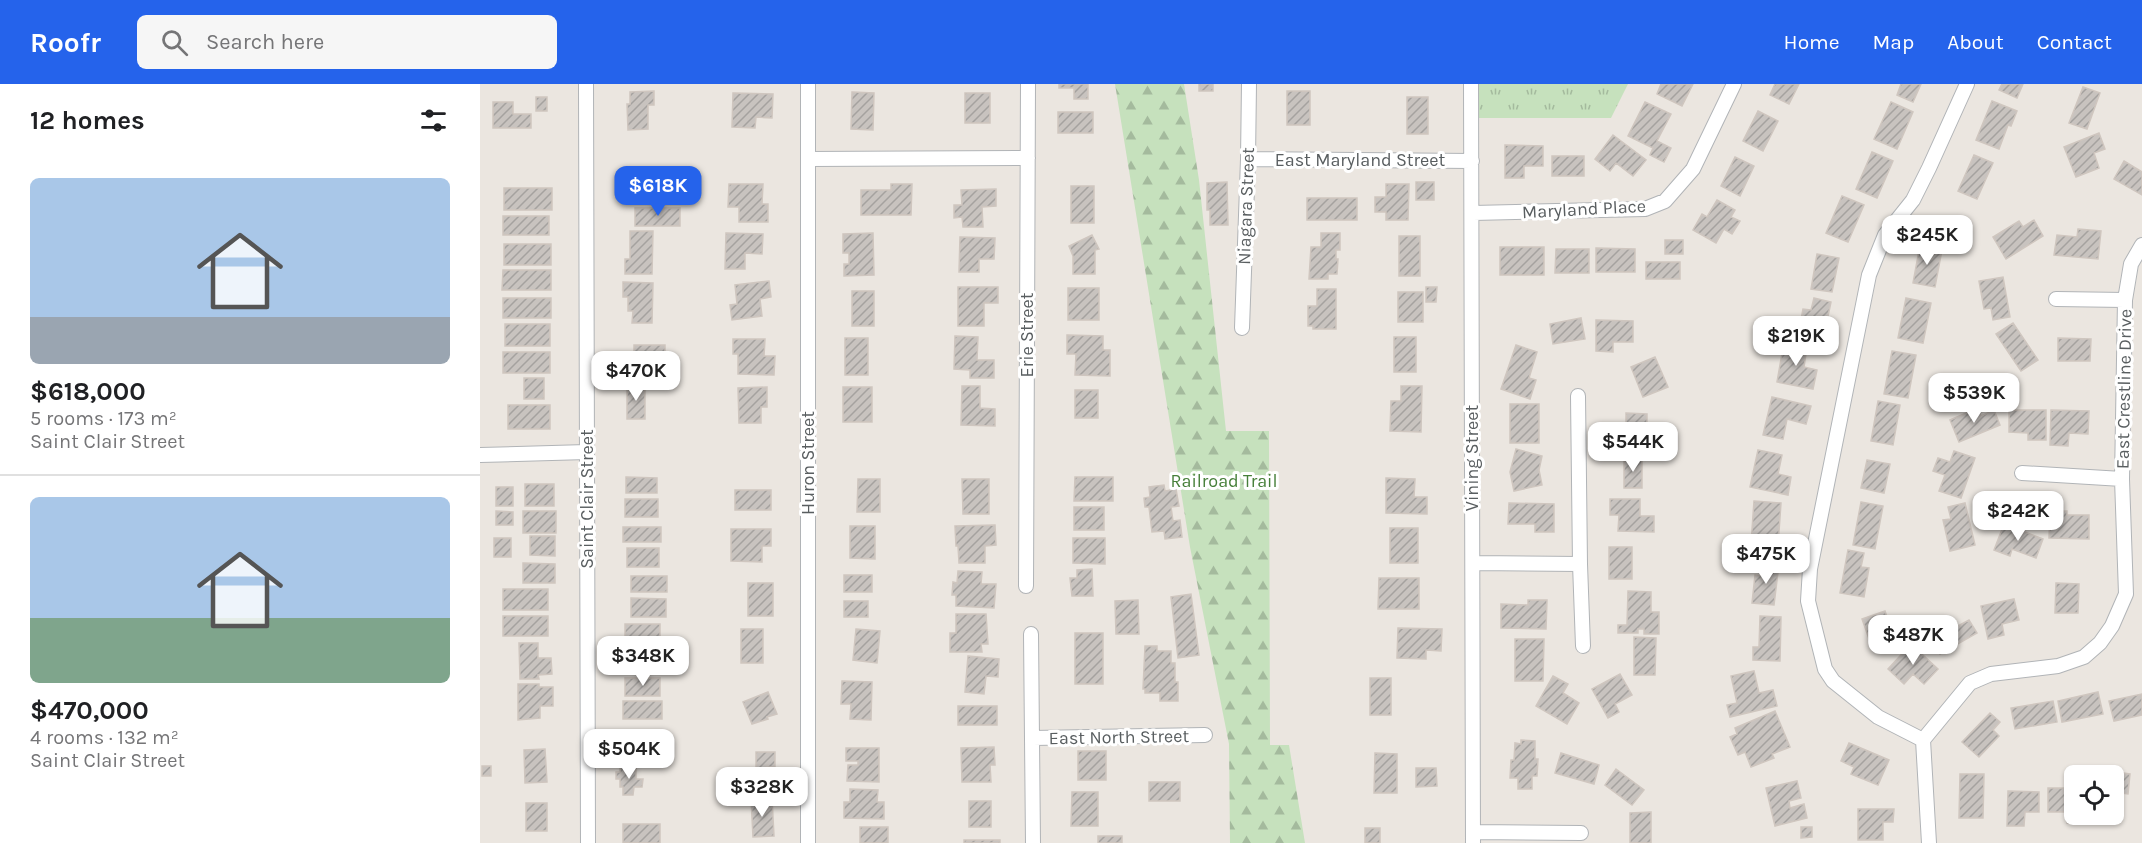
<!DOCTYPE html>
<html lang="en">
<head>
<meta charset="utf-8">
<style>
  :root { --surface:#fff; --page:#f6f6f6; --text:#202124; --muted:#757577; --line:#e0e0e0; --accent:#2563eb }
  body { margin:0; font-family:Karla,sans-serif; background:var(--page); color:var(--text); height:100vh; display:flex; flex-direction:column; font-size:22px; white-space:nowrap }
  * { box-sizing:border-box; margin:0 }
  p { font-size:20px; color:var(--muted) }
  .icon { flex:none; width:33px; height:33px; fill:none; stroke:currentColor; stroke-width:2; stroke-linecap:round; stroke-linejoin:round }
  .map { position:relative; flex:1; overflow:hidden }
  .side { display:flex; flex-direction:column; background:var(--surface); width:480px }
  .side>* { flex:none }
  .tools { position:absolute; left:1584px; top:681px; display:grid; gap:12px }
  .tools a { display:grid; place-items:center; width:60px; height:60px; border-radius:9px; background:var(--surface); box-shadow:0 2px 4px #0004; font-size:30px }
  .price { position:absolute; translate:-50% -51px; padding:0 14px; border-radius:12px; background:#fff; color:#222; font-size:20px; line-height:39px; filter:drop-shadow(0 2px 3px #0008) }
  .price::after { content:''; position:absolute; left:50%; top:36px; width:18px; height:14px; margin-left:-9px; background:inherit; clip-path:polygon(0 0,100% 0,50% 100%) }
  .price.selected { background:var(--accent); color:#fff }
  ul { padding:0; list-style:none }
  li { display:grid; align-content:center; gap:12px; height:318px; padding:0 30px }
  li+li { border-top:2px solid var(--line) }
  li span { display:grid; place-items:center; height:186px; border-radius:9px; color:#555 }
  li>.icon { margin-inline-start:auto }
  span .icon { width:108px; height:108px; fill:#fffc; stroke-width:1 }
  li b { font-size:26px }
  h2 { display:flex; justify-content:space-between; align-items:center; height:72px; padding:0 30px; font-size:26px }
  header { display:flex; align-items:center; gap:36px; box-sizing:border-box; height:84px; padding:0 30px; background:var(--accent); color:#fff }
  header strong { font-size:28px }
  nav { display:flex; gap:33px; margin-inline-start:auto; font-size:21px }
  .search { width:420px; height:54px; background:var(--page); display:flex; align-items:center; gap:15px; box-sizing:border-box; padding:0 21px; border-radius:9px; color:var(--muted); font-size:22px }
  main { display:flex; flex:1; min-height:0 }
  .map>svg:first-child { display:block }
</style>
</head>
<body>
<header>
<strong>Roofr</strong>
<div class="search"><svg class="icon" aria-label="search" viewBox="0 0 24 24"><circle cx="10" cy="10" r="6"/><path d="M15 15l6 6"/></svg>Search here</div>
<nav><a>Home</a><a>Map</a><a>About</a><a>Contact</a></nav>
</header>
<main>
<section class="side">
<h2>12 homes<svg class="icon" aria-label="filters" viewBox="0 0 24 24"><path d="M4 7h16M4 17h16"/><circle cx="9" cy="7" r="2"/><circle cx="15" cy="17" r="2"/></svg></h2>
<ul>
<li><span style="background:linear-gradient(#a9c7e8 75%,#9aa5b1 0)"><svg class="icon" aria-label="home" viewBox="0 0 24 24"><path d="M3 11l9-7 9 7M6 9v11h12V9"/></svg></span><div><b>$618,000</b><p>5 rooms · 173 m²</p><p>Saint Clair Street</p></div></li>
<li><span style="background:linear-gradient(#a9c7e8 65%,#7fa58c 0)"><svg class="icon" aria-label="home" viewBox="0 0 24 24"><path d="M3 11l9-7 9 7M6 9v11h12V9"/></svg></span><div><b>$470,000</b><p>4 rooms · 132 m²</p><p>Saint Clair Street</p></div></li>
</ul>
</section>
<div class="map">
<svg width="1662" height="759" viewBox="0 0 1662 759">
  <defs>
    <pattern id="forest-firs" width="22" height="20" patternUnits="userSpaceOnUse" patternTransform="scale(1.5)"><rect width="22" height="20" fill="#c6e1bd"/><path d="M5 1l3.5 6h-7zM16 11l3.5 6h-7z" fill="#a4ba9d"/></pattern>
    <pattern id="park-tufts" width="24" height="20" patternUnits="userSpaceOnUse" patternTransform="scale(1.5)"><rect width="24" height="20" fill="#c6e1bd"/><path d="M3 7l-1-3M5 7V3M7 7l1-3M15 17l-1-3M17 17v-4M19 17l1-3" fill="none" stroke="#a4ba9d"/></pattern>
    <pattern id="building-hatch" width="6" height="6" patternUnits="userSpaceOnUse" patternTransform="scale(1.5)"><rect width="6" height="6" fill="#c8c3bf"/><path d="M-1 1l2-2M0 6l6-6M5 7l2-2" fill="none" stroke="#a5a29f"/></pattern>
  </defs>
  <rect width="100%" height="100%" fill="#ebe6e0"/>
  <path fill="url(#forest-firs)" d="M635 0H704L719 96 746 347H789L790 661H809L825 759H750L749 660 710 463Z"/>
  <path fill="url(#park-tufts)" d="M998 0H1148L1131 34H998Z"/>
  <path fill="url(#building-hatch)" stroke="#cfc6bf" stroke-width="1.5" d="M579 0H608V15H594V4H579Z
    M719 0H733V7H719Z
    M1181 0H1213L1202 22 1177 10Z
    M1295 0H1319L1309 20 1290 11Z
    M1421 0H1441L1433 18 1417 11Z
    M1522 0H1543L1537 14 1519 6Z
    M1603 3 1620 9 1607 45 1589 39Z
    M174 7V21H168V45L148 46 147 20H150V8Z
    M807 7H830V41H807Z
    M372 8 394 9 393 46 371 45Z
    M253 9 293 10 292 34 276 33 275 44 252 43Z
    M485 9H510V39H485Z
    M56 13H67V27H56Z
    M927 13H948V50H927Z
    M1512 17 1537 27 1531 42 1528 41 1519 65 1496 56Z
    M13 18H33V30H51V44H13Z
    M1165 18 1191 30 1177 57 1191 64 1184 78 1170 71 1173 64 1148 52Z
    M1411 18 1433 28 1417 65 1394 55Z
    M1278 27 1298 37 1283 67 1263 57Z
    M578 28H613V49H578Z
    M1619 49 1625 65 1614 69 1619 84 1596 93 1584 63Z
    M1133 51 1166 76 1153 92 1136 79 1130 87 1115 75Z
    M1025 61 1063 62V82H1044V94H1025Z
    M1392 68 1413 77 1397 114 1376 105Z
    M1494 71 1513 79 1497 115 1478 107Z
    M1072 72H1104V92H1072Z
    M1255 73 1274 82 1260 112 1241 102Z
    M1644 77 1662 88V111L1634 95Z
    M747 98 748 141H730V126H727V99Z
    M936 98H954V116H936Z
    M144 100H196V117H144Z
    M249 100H283L282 120H288V138H259V123H248Z
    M411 100H432L431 131H381V106H411Z
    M906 100H929L928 136H906V128H895V113H906Z
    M591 102H614V139H591Z
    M24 104H72V126H24Z
    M516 105V122L502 123 503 143H483L482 133 474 134V121H482L481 106Z
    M1362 112 1384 121 1368 158 1346 149Z
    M827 114H877V136H827Z
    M1237 116 1255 126 1251 133 1260 137 1252 150 1244 145 1236 159 1213 146 1222 130 1227 133Z
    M155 124H200V142H155Z
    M23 132H69V151H23Z
    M1554 136 1563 152 1526 175 1513 153 1539 137 1543 143Z
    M1598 145 1621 147 1618 175 1574 171 1577 151 1597 153Z
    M150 147H173L172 190H145V175H150Z
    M246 149 283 150 282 170 265 169V185H245Z
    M393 149 394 191 364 192V180H369V169H363V150Z
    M841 149H860V166H856V175H858L857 190H848V195H829L831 163H841Z
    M612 151 619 165 615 166V190H593V172L589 162Z
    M919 152H940V192H919Z
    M480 153 515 154 514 175H499V188H479Z
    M1185 156H1203V170H1185Z
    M24 160H71V181H24Z
    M1440 161 1462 166 1455 203 1433 199Z
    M1020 163H1064V191H1020Z
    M1116 164 1155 165V188H1116Z
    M1076 165H1109V189H1075Z
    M1337 170 1359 174 1352 208 1331 205Z
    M1166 178H1200V195H1166Z
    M23 186H71V206H22Z
    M1523 193 1530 233 1513 236 1511 224 1504 225 1499 197Z
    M289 197 291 213 280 215 282 232 252 236 250 221 257 220 255 201Z
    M143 198 173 199 172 239H152L153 227H148V213H143Z
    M478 203H518V219H504V242H478Z
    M946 203H957L956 218H946Z
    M588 204H619V236H588Z
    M837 205H856V245H833V242H828V222H837Z
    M372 207H394V242H372Z
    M918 208H943V238H918Z
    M23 214H71V234H23Z
    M1334 214 1351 218 1342 261 1317 256 1323 225 1331 226Z
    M1426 214 1451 219 1443 259 1418 254Z
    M1101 234 1105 255 1073 260 1070 240Z
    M1116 236 1153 237V258H1133V268L1116 267Z
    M1533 239 1558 276 1541 287 1516 250Z
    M25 240H70V262H25Z
    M587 251 623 252V266H630V292L595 291 596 270H587Z
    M475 252 498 253 497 276H514V294H490V286L474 285Z
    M914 253H936V288H914Z
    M365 254H388V291H365Z
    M1578 254 1611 255 1610 277H1578Z
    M253 255H285L284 272H295L294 291 258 290V270H253Z
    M1304 258 1327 263 1324 283 1337 286 1333 305 1297 298Z
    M154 261H185V289H154Z
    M1036 261 1057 268 1049 294 1056 296 1050 315 1021 305Z
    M1412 267 1436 271 1428 314 1404 310Z
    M23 268H70V289H23Z
    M1175 273 1188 303 1163 313 1151 283Z
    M44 294H64V315H44Z
    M147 302H165V335H147Z
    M482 302H500V324L515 325V342L481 341Z
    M921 302H942L941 348 910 347 911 317H921Z
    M287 303V323H281V339H259L258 304Z
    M363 303H392V338H363Z
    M595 306H618V334H595Z
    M1292 313 1331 322 1326 340 1307 335 1303 355 1283 351Z
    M1398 317 1420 321 1413 361 1391 357Z
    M1030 320H1059V359H1030Z
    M28 321H70V345H28Z
    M1498 324 1501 332 1514 326 1520 341 1479 358 1470 336Z
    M1529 326H1566V356H1548V349L1529 348Z
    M1571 326 1609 327 1608 350 1589 349 1588 362 1570 361Z
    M1146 329 1167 330V357H1139V343H1146Z
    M1036 365 1062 372 1059 386 1062 401 1034 407 1030 388Z
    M1278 366 1302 371 1298 390 1311 393 1308 411 1270 403Z
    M1474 367 1495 374 1481 414 1459 407 1465 391 1453 387 1458 374 1470 378Z
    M1144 375H1162V404H1144Z
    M1387 376 1410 380 1404 409 1381 404Z
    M146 393 177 394V409H146Z
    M595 393H633V417H594Z
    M906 394 935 395 934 413H947V430L906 429Z
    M378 395H400V428H377Z
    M482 395H509V430H483Z
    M45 400H74V422H45Z
    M684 401 685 407 696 405 699 422 691 423 693 437 700 436 702 453 685 455 684 447 672 448 669 423H665L664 414 670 413 669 403Z
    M16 403H33V422H16Z
    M255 406H291V426H255Z
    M145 415H178V433H145Z
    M1130 415H1160V432H1174V448L1138 447 1139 431H1130Z
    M1274 417 1301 419 1298 462 1271 460Z
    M1381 418 1403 422 1395 465 1373 461Z
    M1029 419 1074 420V448H1055V440H1028Z
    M1485 419 1495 461 1470 467 1463 436 1471 435 1468 423Z
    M594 423H624V446H594Z
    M16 427 33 428V441H16Z
    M43 427H76V449H43Z
    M1570 427H1587V431H1609V455L1569 454Z
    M1524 440 1563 455 1556 474 1532 465 1530 472 1514 466Z
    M515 441 516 461 505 462V479H479L478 462H476L475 442Z
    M370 442H395V475L370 474Z
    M143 443H181V458H143Z
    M910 444H938V479H910Z
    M251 445H291V462H282V478L251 477Z
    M50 452H75V472L50 471Z
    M14 454H31V473H14Z
    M593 454H625V480L593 479Z
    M1129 463H1152V495H1129Z
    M147 464H179V483H147Z
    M1368 466 1384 469 1381 483 1389 484 1384 513 1360 509Z
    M43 479 75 480V499H43Z
    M1284 479 1299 480 1294 521 1272 519 1275 491 1283 492Z
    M612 485 613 512H592L590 494H597V486Z
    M478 487 502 488 501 500H516L514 524 476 522V511H472L473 498 477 499Z
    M364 491H392V508H364Z
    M151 492H187V508H151Z
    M899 494H939V525H898Z
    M268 499H293V532H268Z
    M1576 499 1599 500 1598 529H1575Z
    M23 505H68V526H23Z
    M1148 507 1171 508V528H1179V550H1164V545H1158V549H1138V541H1147Z
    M711 510 719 571 698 574 691 513Z
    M151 514 186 515V533H151Z
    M1534 515 1539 536 1522 540 1524 551 1508 555 1501 522Z
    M658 516 659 550H636L635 517Z
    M1048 516H1067L1066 545 1021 544V520L1048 521Z
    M364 517H388V533H364Z
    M1405 527 1416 558 1393 566 1382 535Z
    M476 530H506L508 560H501L502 568H470V549H476Z
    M23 532H68V552H23Z
    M1280 532 1301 533 1300 577 1273 576V563H1279Z
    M1475 536 1478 542 1489 536 1497 549 1460 570 1449 550Z
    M145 540H180V560H145Z
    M918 544 962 545 961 567 946 566V575L917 574Z
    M261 545H283V579H261Z
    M376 545 400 547 397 579 373 576Z
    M595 549H623V600H595Z
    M1154 553 1176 554 1175 591H1154Z
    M1035 555H1064L1063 597H1035Z
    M39 559H58V574H71L72 590 58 591 59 595H40Z
    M1431 560 1458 585 1444 600 1433 590 1424 600 1408 585Z
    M665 562H677V567H691V579H695V598H698V617H680V609H665V605H663Z
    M147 568H180V586H147Z
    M488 572 519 575 518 593 506 592 504 610 485 608Z
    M1274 587 1279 609 1293 606 1297 622 1250 633 1247 621 1257 619 1251 592Z
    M1140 590 1152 611 1135 620 1139 628 1128 634 1112 605Z
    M1073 592 1088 600 1083 609 1099 619 1087 640 1056 622Z
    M145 594H180V612H145Z
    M890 594H911V631H890Z
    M362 597 392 598 391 636 370 635 371 620H361Z
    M38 600H59V603H73V622H60V634L38 636Z
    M288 608 297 630 287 633 288 635 272 640 263 618Z
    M1618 608 1623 630 1582 638 1578 617Z
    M1662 610V631L1634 637 1629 617Z
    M143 617H182V635H143Z
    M1573 617 1577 638 1535 645 1531 624Z
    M478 622H517V641H478Z
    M1295 627 1310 663 1292 670 1294 674 1271 683 1265 668 1258 671 1250 653 1257 650 1255 644Z
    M1510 629 1520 638 1513 646 1519 652 1499 673 1482 658Z
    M1041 656 1055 657V675H1058L1057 692H1052V705H1038V694H1030L1031 676H1034L1035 659 1041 660Z
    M1369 659 1409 676 1398 701 1371 690 1374 683 1361 677Z
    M514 663 515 681H510L511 698H482L481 664Z
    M366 664H399V698L367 697 368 681H378V677H366Z
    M65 665 67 698 45 699 44 666Z
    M598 667H626V696H598Z
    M276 668H295V683H287V687H295V700H276Z
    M895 669 917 670V709H894Z
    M1081 669 1119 681 1114 700 1075 689Z
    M2 682H11V692H2Z
    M140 683H156V695H163L162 703H154L153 711H143V703H140V695H136V688H140Z
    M936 684H956L957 702 936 703Z
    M1136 685 1164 706 1152 721 1125 701Z
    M1613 685 1650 690 1648 710 1634 708V692H1612Z
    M1480 690H1504L1503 734H1479Z
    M1317 697 1321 714 1309 717 1310 724 1324 720 1327 734 1295 742 1286 704Z
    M669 698H700V717H669Z
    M1568 704H1594V730H1601V739H1587V728H1568Z
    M370 705 398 706 397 718H404V735L364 734V718H370Z
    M1528 707 1559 708V728H1545L1544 742H1527Z
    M592 708H618V742H591Z
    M292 714 294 752 273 753 271 715Z
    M489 717H511V743H489Z
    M46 719H67V747H46Z
    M1378 725H1414L1413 738H1403V756H1378Z
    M1171 728V759H1150V729Z
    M143 740H180V759H143Z
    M380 743H408V759H380Z
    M1321 743H1332V753L1321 754Z
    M885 744H900V759H885Z
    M618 752H642V759H618Z
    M484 756H520V759H484Z"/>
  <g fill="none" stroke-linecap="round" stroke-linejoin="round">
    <defs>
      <path id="street" d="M106 0 108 759
        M328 0V759
        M991 0 993 759
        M329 75 548 74
        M768 75 992 77
        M993 129 1165 125 1185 117 1213 85 1254 0
        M1576 215 1645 216
        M762 244 768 75 769 0
        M1098 312 1100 480 1103 562
        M0 371 107 368
        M1542 389 1642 395
        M993 479 1100 480
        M546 502 548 0
        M551 550 553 759
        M553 654 725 651
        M1443 656 1398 633 1353 597 1345 585 1328 517 1330 485 1389 191 1405 151 1433 116 1449 84 1487 0
        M1443 656 1490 599 1511 590 1578 582 1604 573 1620 559 1632 542 1646 510 1642 395 1645 216 1651 180 1662 161
        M1443 656 1449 759
        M994 748 1101 749"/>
    </defs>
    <use href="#street" stroke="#b1b4b7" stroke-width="16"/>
    <use href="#street" stroke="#fff" stroke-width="14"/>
  </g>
  <g text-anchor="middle" stroke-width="6" stroke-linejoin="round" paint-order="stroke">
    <g font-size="18" fill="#595e60" stroke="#fff">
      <text x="880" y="82">East Maryland Street</text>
      <text transform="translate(766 122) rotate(-88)" y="6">Niagara Street</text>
      <text transform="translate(1104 125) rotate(-3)" y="6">Maryland Place</text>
      <text transform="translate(547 251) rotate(-90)" y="6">Erie Street</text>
      <text transform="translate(1644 305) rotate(-89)" y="6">East Crestline Drive</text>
      <text transform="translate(992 374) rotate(-90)" y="6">Vining Street</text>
      <text transform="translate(328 379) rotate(-90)" y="6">Huron Street</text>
      <text transform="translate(107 415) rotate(-90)" y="6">Saint Clair Street</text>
      <text transform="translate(639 653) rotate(-1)" y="6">East North Street</text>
    </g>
    <g font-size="18" fill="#467f39" stroke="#fff">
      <text x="744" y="403">Railroad Trail</text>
    </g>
  </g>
</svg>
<div class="tools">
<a><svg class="icon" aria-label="locate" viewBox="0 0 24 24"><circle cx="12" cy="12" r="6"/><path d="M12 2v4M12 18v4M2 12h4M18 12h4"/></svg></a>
</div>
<b class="price selected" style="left:178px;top:133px">$618K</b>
<b class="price" style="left:1447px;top:182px">$245K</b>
<b class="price" style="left:1316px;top:283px">$219K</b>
<b class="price" style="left:156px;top:318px">$470K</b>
<b class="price" style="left:1494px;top:340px">$539K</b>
<b class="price" style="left:1153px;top:389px">$544K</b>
<b class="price" style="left:1538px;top:458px">$242K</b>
<b class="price" style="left:1286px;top:501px">$475K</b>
<b class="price" style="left:1433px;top:582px">$487K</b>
<b class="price" style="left:163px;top:603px">$348K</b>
<b class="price" style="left:149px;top:696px">$504K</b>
<b class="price" style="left:282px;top:734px">$328K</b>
</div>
</main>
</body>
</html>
